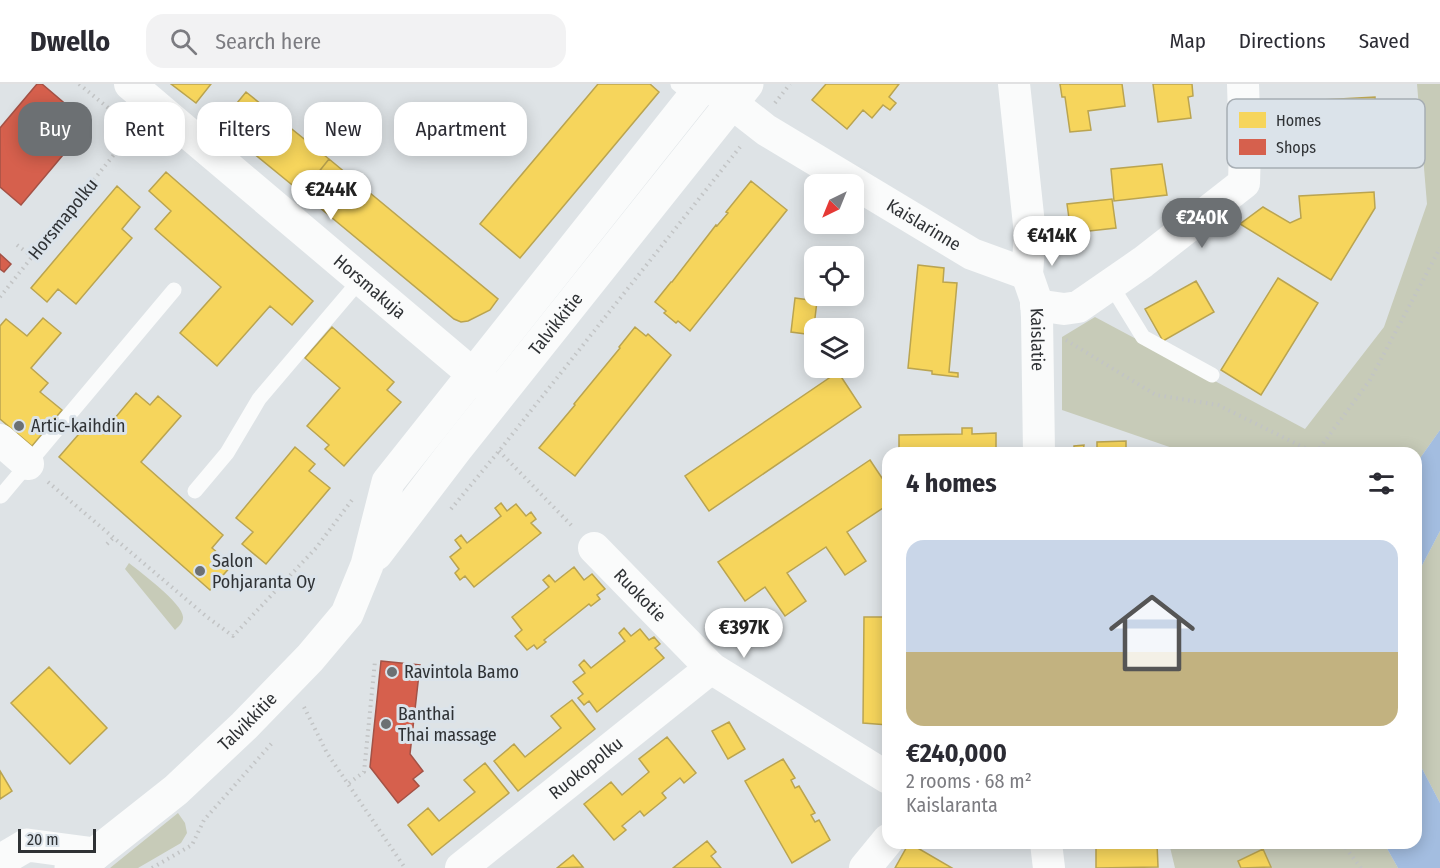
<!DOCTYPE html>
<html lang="en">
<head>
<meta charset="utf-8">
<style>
  :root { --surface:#fff; --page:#f2f2f3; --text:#2b2b33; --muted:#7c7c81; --line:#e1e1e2; --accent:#6c7073 }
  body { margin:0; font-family:"Fira Sans Condensed",sans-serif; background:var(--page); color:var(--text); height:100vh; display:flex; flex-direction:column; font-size:22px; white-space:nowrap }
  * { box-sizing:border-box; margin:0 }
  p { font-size:20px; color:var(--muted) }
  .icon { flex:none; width:33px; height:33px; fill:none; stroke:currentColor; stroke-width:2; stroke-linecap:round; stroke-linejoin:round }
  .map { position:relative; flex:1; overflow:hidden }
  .panel { position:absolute; left:882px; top:363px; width:540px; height:402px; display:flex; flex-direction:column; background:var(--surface); border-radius:18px; box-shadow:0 3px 15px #0003 }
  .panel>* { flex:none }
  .banner { position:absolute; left:18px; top:18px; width:570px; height:54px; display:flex; gap:12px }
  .needle { width:39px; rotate:223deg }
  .tools { position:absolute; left:804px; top:90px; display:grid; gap:12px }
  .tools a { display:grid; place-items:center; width:60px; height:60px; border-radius:12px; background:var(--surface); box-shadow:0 3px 15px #0003; font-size:30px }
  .scale { position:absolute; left:18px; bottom:15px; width:78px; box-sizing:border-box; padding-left:6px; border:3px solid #2f3235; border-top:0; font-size:16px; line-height:21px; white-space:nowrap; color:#2f3235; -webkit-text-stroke:4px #dbe3ea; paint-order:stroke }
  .price { position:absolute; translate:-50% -51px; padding:0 14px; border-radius:21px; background:#fff; color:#222; font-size:20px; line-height:39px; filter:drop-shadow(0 2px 3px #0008) }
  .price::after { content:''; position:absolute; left:50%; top:36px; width:18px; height:14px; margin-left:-9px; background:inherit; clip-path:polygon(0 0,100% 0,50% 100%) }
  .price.on { background:var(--accent); color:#fff }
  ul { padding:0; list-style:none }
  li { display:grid; align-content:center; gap:12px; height:318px; padding:0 24px }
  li+li { border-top:2px solid var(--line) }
  li span { display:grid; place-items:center; height:186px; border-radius:18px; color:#555 }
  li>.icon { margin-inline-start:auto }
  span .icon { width:108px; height:108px; fill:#fffc; stroke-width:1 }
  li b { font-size:26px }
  h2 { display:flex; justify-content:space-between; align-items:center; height:72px; padding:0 24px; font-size:26px }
  .tag { padding:0 21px; border-radius:18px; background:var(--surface); box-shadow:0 3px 15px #0003; font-size:21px; line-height:54px }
  .tag.on { background:var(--accent); color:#fff }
  header { display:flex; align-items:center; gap:36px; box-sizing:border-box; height:84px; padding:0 30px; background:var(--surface); border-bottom:2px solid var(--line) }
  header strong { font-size:28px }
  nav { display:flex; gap:33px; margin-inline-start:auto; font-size:21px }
  .search { width:420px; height:54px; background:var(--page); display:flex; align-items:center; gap:15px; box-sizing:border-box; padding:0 21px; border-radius:18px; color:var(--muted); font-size:22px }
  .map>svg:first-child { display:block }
</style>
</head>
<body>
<header>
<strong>Dwello</strong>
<div class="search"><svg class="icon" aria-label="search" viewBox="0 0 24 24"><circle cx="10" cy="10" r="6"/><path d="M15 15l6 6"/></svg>Search here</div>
<nav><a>Map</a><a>Directions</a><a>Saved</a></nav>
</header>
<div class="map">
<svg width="1440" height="784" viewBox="0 0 1440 784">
  <rect width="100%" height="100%" fill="#dee3e6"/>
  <path fill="#c7cbb8" d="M1417 0H1440V346L1416 380V369H1187L1062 326V253L1095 233 1305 345 1384 243 1427 120Z
    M1440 447V719L1416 673V493Z
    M129 479C140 488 185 521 183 534 183 539 178 543 175 546L125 485Z
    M178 729 185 739 187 749 181 759 138 784H110Z
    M1169 759H1384L1398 784H1268L1270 783 1238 777 1241 784H1175Z"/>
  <path fill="#a3bde0" d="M1440 346V447L1416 493V380Z
    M1416 673 1440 719V784H1398L1384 759H1416Z"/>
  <path fill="#f6d55c" stroke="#baa450" stroke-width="1.5" d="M171 0H211L196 19Z
    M598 0H650L659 8 520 174 480 140Z
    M826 0H899L889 13 896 19 890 26 883 21 872 34 863 26 847 45 812 16Z
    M1060 0H1122L1125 22 1088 27 1091 46 1070 48 1065 13H1062Z
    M1153 0H1192L1193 12 1188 13 1191 34 1158 38Z
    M246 8 329 75 302 109 219 41Z
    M1375 13 1376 45H1359L1361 75 1331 76 1329 47H1335L1334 31H1320L1321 40 1286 42 1285 18Z
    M329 75 498 215 490 226 468 237 461 238 454 235 302 109Z
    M1162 80 1167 111 1114 117 1111 85Z
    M166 88 313 217 292 241 270 222 217 282 180 249 221 203 155 145 171 127 149 107Z
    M751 97 787 126 690 247 678 237 676 239 664 229 666 227 655 218 671 198H672L716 141 717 142 728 129 726 128Z
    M117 102 140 123 122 145 132 154 76 220 58 205 47 218 31 204Z
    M1374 108 1375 124 1331 196 1240 140 1263 123 1290 139 1301 134 1299 112Z
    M1112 115 1116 144 1071 149 1067 120Z
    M918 181 944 184 943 198 957 199 949 288 958 289V293L932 290V287L908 284Z
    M1278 194 1318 219 1261 311 1221 286Z
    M1196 197 1214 228 1163 257 1145 225Z
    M795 214 817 217 813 251 791 248Z
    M43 234 61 249 31 284 48 299 40 308 62 326 32 362 0 335V242L6 235 27 252Z
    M332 243 394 298 387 306 401 318 344 382 325 365 329 361 307 342 340 304 305 274Z
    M635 243 646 252 648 250 671 271 575 392 539 364 575 321 574 320 620 264 619 263Z
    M838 288 861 323 709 427 685 392Z
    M136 309 150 321 158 312 181 332 141 378 223 451 212 464 232 481 210 506 59 373 91 336 104 347Z
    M962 344H972V350L996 349V369H894L899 367V351L962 350Z
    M1126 357V369H1097V358Z
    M1084 361 1083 369H1074V362Z
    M295 363 315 380 309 387 330 404 266 480 242 460 253 448 236 434Z
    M870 376 888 403V426L886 422 847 448 866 477 845 491 826 463 787 489 806 517 785 532 765 503 745 517 718 478Z
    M501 419 507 427 516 420 526 432 531 428 536 435 531 439 541 449 474 503 465 492 460 496 455 489 459 485 450 473 461 464 455 456 461 451 467 459 501 432 495 424Z
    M574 483 584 496 592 490 605 505 597 511 600 515 591 522 589 520 544 556 546 558 537 565 534 561 527 566 515 552 522 546 512 533 549 503 543 496 549 491 555 498Z
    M864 533H888V641L863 639Z
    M624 544 631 552 640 545 649 556 654 553 660 560 655 564 664 574 597 628 589 617 584 621 578 614 583 610 573 598 585 589 579 581 584 576 591 584 625 557 619 549Z
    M49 583 107 644 70 680 11 619Z
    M572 616 595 645 518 707 494 677 514 660 525 673 561 644 551 632Z
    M729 638 745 665 728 675 712 647Z
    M667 653 696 689 684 699 680 694 662 709 666 714 644 732 640 727 622 742 626 746 614 756 584 720 611 698 622 711 649 688 639 675Z
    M783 675 795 694 791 696 795 704 799 702 815 729 811 731 815 738 819 736 830 756 792 779 745 697Z
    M485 679 509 709 432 771 408 741 428 724 439 737 475 708 464 696Z
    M0 687 12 707 0 715Z
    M707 757 716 768 711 772 721 784H673Z
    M909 759 952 784H895Z
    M1096 759H1157L1158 783 1096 784Z
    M1263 765 1271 783 1241 784 1238 777Z
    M573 771 583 783 557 784Z"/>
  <path fill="#d6604d" stroke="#a45246" stroke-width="1.5" d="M37 0H42L89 40 21 121 0 103V44Z
    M0 170 11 180 4 188 0 185Z
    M381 577 420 581 410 670 423 687 413 695 419 702 398 719 370 683Z"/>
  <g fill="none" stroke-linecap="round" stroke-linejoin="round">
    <path stroke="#c2c4c5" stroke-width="4" stroke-dasharray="1.5 4.5" stroke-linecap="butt" d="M79 0 134 45
      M775 19 790 0
      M17 161 33 173
      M0 213 136 43
      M1066 256 1156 311 1218 321 1315 369
      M499 367 574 444
      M1316 369 1370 296 1440 164
      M48 398 207 533 233 552 316 464 352 416
      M451 425 499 367 740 63
      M107 460 114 453
      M304 623 327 669 405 784
      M349 699 364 688 375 577
      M1342 759 1361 784
      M152 784 192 761 204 736 272 659"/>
    <path stroke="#fafbfb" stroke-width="15" d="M678 0 697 16
      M1111 201 1143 253 1212 291
      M195 407 227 369 259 315 361 195
      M1 412 174 206"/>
    <g stroke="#fafbfb" stroke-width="32">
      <path id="s1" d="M130 0 494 308"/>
      <path id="s2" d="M1014 0 1030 150 1027 190 1036 216 1037 233 1039 369"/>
      <path id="s3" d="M711 3 766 46 972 170 1027 190"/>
      <path d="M1036 221 1064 225 1078 223 1143 178 1244 99 1245 64 1243 0"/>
      <path d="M0 356 28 380"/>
      <path id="s4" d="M594 464 711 584 888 694"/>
      <path d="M1046 759 1049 784"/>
      <path id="s5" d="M461 784 711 584"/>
      <path d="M865 784 888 756"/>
    </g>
    <g stroke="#fafbfb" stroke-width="33">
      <path id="s6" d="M376 470 456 365 747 0"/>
      <path d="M0 777 27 761 95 770"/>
      <path id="s7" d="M71 784 95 770 176 706 244 642 310 574 347 530 367 481 388 398 704 0"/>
    </g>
  </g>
  <g fill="#6c7073" stroke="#dbe3ea" stroke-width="2">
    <circle cx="19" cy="342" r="6"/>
    <circle cx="200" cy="487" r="6"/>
    <circle cx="392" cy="588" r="6"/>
    <circle cx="386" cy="640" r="6"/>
  </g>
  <g text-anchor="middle" stroke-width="6" stroke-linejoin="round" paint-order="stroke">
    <g font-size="18" fill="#2f3235" stroke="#dbe3ea">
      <text transform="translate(63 135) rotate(-51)" y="6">Horsmapolku</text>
      <text dy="6" stroke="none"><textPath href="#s3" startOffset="254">Kaislarinne</textPath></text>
      <text dy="6" stroke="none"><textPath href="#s1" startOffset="314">Horsmakuja</textPath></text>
      <text dy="6" stroke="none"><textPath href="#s6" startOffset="292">Talvikkitie</textPath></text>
      <text dy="6" stroke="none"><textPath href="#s2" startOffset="258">Kaislatie</textPath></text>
      <text dy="6" stroke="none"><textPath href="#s4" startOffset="66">Ruokotie</textPath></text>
      <text dy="6" stroke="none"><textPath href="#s7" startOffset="230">Talvikkitie</textPath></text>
      <text dy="6" stroke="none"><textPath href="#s5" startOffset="160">Ruokopolku</textPath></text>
    </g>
    <g font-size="18" fill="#2f3235" stroke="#dbe3ea" text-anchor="start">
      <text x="31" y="348">Artic-kaihdin</text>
      <text x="212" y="483">Salon<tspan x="212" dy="21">Pohjaranta Oy</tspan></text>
      <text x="404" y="594">Ravintola Bamo</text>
      <text x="398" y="636">Banthai<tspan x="398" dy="21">Thai massage</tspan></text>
    </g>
  </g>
  <rect x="1227" y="15" width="198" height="69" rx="9" fill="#dbe3ea" stroke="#a7aeb4" stroke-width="1.5"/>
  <rect x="1239" y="28" width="27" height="16" fill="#f6d55c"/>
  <rect x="1239" y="55" width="27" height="16" fill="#d6604d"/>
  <g font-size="16" fill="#2f3235">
    <text x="1276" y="42">Homes</text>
    <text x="1276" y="69">Shops</text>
  </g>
</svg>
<div class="tools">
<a><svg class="needle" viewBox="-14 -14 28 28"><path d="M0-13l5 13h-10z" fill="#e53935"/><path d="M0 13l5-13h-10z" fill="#7c7c81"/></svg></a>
<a><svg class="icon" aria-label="locate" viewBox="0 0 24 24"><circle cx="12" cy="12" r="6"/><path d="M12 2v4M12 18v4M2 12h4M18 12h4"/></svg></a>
<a><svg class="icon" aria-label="layers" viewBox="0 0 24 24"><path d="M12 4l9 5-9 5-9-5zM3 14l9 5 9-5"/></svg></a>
</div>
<div class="scale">20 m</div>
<b class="price" style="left:331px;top:137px">€244K</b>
<b class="price on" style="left:1202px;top:165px">€240K</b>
<b class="price" style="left:1052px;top:183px">€414K</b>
<b class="price" style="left:744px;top:575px">€397K</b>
<div class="banner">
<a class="tag on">Buy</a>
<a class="tag">Rent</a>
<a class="tag">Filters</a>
<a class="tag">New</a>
<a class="tag">Apartment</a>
</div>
<section class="panel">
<h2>4 homes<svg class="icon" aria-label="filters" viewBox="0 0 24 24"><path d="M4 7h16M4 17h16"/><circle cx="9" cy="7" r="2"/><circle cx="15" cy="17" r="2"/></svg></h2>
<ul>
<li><span style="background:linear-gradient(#c9d6e8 60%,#c2b280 0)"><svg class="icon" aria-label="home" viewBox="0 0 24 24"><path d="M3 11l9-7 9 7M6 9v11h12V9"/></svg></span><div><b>€240,000</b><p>2 rooms · 68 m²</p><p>Kaislaranta</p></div></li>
</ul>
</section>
</div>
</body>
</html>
